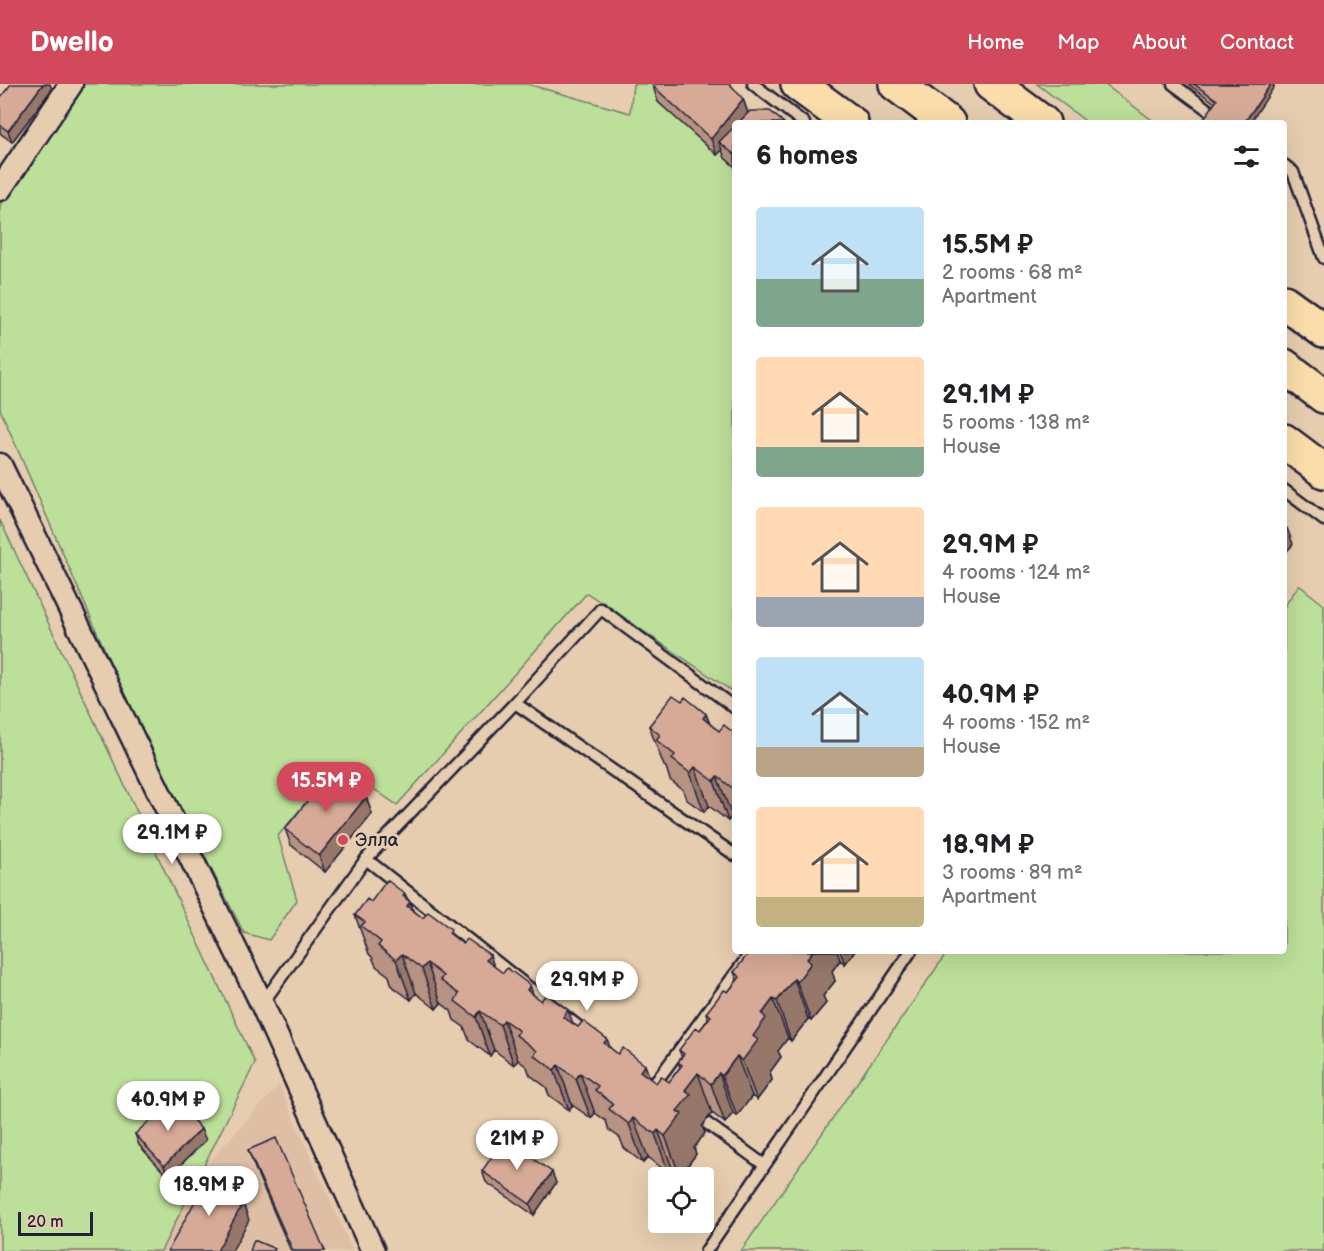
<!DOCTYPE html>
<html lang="en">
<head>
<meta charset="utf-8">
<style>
  :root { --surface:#fff; --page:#f2f2f2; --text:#202124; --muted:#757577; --accent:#d1495b }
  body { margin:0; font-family:"Balsamiq Sans",sans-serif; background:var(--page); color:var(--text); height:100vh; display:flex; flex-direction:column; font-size:22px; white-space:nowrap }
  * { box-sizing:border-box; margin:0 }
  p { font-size:20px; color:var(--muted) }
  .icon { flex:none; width:33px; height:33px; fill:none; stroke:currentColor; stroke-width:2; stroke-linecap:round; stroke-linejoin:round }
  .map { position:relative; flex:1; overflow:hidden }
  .side { position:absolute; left:732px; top:36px; width:555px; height:834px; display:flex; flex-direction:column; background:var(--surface); border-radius:6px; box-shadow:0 6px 24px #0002 }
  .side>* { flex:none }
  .fabs { position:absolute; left:648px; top:1083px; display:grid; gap:12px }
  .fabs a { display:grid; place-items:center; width:66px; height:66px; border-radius:6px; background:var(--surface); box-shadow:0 6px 24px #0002; font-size:30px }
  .scale { position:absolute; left:18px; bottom:15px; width:75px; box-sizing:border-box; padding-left:6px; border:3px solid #22223b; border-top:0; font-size:16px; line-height:21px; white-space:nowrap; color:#22223b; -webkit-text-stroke:4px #e7cdaf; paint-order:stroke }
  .price { position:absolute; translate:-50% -51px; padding:0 14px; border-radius:21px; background:#fff; color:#222; font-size:20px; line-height:39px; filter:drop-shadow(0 2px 3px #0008) }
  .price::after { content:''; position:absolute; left:50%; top:36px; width:18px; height:14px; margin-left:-9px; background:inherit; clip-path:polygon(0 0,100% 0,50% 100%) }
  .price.selected { background:var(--accent); color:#fff }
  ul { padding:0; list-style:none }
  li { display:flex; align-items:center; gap:18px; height:150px; padding:0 24px }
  li span { display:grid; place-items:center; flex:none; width:168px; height:120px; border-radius:6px; color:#555 }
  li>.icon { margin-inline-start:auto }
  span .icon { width:72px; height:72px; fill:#fffc; stroke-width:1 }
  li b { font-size:26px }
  h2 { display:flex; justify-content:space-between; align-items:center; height:72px; padding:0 24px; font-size:26px }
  header { display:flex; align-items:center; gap:36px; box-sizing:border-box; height:84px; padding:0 30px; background:var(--accent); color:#fff }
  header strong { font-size:28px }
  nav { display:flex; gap:33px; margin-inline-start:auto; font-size:21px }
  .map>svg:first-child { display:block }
</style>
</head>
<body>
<header>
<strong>Dwello</strong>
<nav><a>Home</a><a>Map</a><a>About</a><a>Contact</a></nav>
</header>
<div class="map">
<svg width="1324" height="1167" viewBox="0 0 1324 1167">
  <rect width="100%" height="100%" fill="#e7cdaf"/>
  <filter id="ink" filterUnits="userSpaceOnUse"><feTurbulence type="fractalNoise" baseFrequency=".0167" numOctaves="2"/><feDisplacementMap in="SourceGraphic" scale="12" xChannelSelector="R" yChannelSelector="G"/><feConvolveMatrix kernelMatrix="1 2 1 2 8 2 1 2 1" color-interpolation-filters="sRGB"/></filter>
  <g filter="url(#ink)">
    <path fill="#debfa6" d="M279 1001 353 1167H146L165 1125Z"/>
    <path fill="#bcdf99" stroke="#6f806a" stroke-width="1.5" d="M84 0H527L630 29 633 0H681L735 39V609L587 509 397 721 338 680 278 752 297 816 269 856 244 849 137 640 0 325V121L64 23Z
      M1037 0H1104L1156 39H1088Z
      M0 436 255 979 161 1167H0Z
      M1299 501 1324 521V1167H741L948 867H1284V523Z"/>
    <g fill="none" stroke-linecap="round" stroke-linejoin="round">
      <defs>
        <path id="service" d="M753 0 804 39
          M1173 0 1226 39
          M1284 81 1293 88 1324 174
          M1284 406 1324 436
          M735 624 601 525 515 619 735 771
          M366 775 515 619
          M262 920 366 775 589 951
          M653 1002 752 867
          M705 1038 763 1080
          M706 1167 911 867"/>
        <path id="minor" d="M0 105 71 0
          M0 381 262 920 373 1167"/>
        <path id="trunk" d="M896 0 948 39
          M991 0 1043 39
          M1284 218 1324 247
          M1284 282 1324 312"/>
        <path id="motorway" d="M798 0 851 39
          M1284 357 1324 387"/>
      </defs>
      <use href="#service" stroke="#22223b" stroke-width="15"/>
      <use href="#minor" stroke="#22223b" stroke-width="27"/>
      <use href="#trunk" stroke="#22223b" stroke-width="38"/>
      <use href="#motorway" stroke="#22223b" stroke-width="38"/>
      <use href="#service" stroke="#e7cdaf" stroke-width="10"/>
      <use href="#minor" stroke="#e7cdaf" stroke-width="22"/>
      <use href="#trunk" stroke="#fbddab" stroke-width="33"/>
      <use href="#motorway" stroke="#fbddab" stroke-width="33"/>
    </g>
    <path fill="#b89282" stroke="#22223b" stroke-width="1.5" d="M1188 0H1273L1274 3 1215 19Z
      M653 2 743 15 748 29 735 39V83L725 74 722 66 717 71 658 18Z
      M52 5 12 58 0 49V14Z
      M682 617 706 630 710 640 719 647 735 650V734L732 732 728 737 709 722 704 728 686 715 683 706 670 696 666 683 664 682 649 642Z
      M366 713 372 730 325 788 291 761 285 745Z
      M405 810 414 827 423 834 454 853 463 860 490 871 493 882 578 943 607 955 610 964 618 970 645 981 650 995 656 999 669 998 680 983 678 978 682 974 679 966 700 946 708 935 706 929 728 908 737 896 734 888 757 867H855L845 880 840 876 832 887 835 897 823 912 826 919 811 937 808 935 791 957 788 954 778 967 781 973 770 988 772 996 757 1016 752 1012 737 1032 733 1029 725 1039 712 1029 702 1042 705 1049 694 1064 696 1070 680 1092 673 1086 669 1090 648 1073 643 1079 624 1064 620 1054 609 1046 606 1037 595 1029 591 1034 572 1021 569 1026 549 1011 546 1003 530 991 527 983 518 976 514 981 494 966 490 972 469 956 464 943 454 936 451 927 441 919 436 925 416 909 411 916 392 902 389 892 376 882 372 873 369 870 355 831 371 818Z
      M135 1050 206 1056 168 1093 139 1061Z
      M248 1066 325 1167H291L256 1087Z
      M482 1087 556 1099 534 1131 486 1098Z"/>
    <path fill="#96776a" stroke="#22223b" stroke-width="1.5" d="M43 0H50L52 5 12 58 8 47Z
      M1271 0H1273L1274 3 1250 39H1244Z
      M743 15 749 32 743 39H735V49L719 58 722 66 717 71 711 55Z
      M1287 444 1293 460 1284 471V447Z
      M706 630 721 670 703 634Z
      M695 683 709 722 704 728 690 689Z
      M717 692 732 732 728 737 714 697Z
      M366 713 372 730 325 788 319 772Z
      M405 810 409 820 410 818 425 857 403 812Z
      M813 867H837L840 876 832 887 835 897 823 912 826 919 811 937 797 898 807 875Z
      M840 867H855L845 880Z
      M402 870 416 909 411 916 396 876Z
      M490 871 504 911 486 876Z
      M427 879 441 919 436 925 422 885Z
      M794 895 808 935 791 957 777 917Z
      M530 901 544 941 527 906Z
      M773 915 788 954 778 967 781 973 770 988 772 996 757 1016 742 977 762 930Z
      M568 926 583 966 563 933Z
      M480 927 494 966 490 972 476 933Z
      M504 936 518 976 514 981 500 941Z
      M607 955 621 995 604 959Z
      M737 972 752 1012 737 1032 722 992Z
      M558 981 572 1021 569 1026 554 986Z
      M645 981 659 1021 640 987Z
      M580 989 595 1029 591 1034 576 995Z
      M698 989 712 1029 702 1042 705 1049 694 1064 696 1070 680 1092 665 1052 677 1027 685 1006Z
      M719 989 733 1029 725 1039 711 1000Z
      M633 1034 648 1073 643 1079 629 1040Z
      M201 1045 206 1056 168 1093 164 1082Z
      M658 1046 673 1086 669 1090 655 1050Z
      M552 1088 556 1099 534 1131 530 1120Z
      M235 1098 249 1136 232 1167H217Z"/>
    <path fill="#d6aa97" stroke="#22223b" stroke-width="1.5" d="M11 0H43L8 47 0 41V14Z
      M654 0H730L743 15 711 55 653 2Z
      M1194 0H1271L1244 39H1201L1217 16Z
      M750 27H770L784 39H738Z
      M735 42V71L719 58Z
      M673 611 682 617 685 613 706 630 703 634 719 647 724 641 735 650V706L717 692 714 697 695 683 690 689 672 675 675 671 656 656 660 651 649 642Z
      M332 686 366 713 319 772 285 745Z
      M387 796 405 810 403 812 410 818 407 822 423 834 428 828 451 845 449 849 463 860 467 855 490 871 486 876 503 889 507 884 530 901 527 906 541 917 546 910 568 926 563 933 578 943 583 937 607 955 604 959 618 970 623 964 645 981 640 987 656 999 661 992 669 998 682 981 678 978 684 970 679 966 696 943 700 946 711 932 706 929 724 906 728 908 740 893 734 888 750 867H753L755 869 757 867H813L807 875 811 879 797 898 794 895 777 917 773 915 762 930 766 934 753 952 758 956 742 977 737 972 722 992 719 989 711 1000 698 989 685 1006 691 1010 677 1027 682 1030 665 1052 658 1046 655 1050 633 1034 629 1040 609 1025 613 1020 595 1006 598 1002 580 989 576 995 558 981 554 986 534 971 537 967 516 951 519 947 504 936 500 941 480 927 476 933 455 917 459 910 440 896 443 892 427 879 422 885 402 870 396 876 378 862 381 858 361 842 365 838 355 831 367 815 371 818Z
      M174 1014 201 1045 164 1082 135 1050Z
      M276 1054 325 1167H293L248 1066Z
      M504 1055 552 1088 530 1120 482 1087Z
      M212 1086 235 1098 233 1105 238 1106 235 1115 243 1119 217 1167H168Z
      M254 1156 275 1165 274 1167H250Z"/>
  </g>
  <circle fill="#d1495b" stroke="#e7cdaf" stroke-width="2" cx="343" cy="756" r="6"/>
  <g text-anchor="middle" stroke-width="6" stroke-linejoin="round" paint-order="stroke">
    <g font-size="18" fill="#22223b" stroke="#e7cdaf" text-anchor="start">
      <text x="355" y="762">Элла</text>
    </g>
  </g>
</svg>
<div class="fabs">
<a><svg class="icon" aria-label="locate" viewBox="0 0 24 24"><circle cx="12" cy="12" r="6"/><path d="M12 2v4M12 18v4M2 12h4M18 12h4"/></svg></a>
</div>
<div class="scale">20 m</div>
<b class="price selected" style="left:326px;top:729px">15.5M ₽</b>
<b class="price" style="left:172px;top:781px">29.1M ₽</b>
<b class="price" style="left:587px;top:928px">29.9M ₽</b>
<b class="price" style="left:168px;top:1048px">40.9M ₽</b>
<b class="price" style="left:517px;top:1087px">21M ₽</b>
<b class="price" style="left:209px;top:1133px">18.9M ₽</b>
<section class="side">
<h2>6 homes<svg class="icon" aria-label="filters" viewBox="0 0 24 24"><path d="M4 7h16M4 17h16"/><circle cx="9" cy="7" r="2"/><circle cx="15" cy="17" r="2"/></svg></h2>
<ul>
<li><span style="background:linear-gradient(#bfe0f5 60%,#7fa58c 0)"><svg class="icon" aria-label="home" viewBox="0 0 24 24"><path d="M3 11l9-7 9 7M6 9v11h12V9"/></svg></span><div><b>15.5M ₽</b><p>2 rooms · 68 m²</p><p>Apartment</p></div></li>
<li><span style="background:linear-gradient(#ffd9b3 75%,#7fa58c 0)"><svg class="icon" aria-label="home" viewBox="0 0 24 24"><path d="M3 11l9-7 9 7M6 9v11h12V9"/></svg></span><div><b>29.1M ₽</b><p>5 rooms · 138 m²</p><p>House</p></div></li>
<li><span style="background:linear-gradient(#ffd9b3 75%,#9aa5b1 0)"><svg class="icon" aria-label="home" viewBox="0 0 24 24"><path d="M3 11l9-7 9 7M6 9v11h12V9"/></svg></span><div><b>29.9M ₽</b><p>4 rooms · 124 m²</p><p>House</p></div></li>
<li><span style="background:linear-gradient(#bfe0f5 75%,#b9a48a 0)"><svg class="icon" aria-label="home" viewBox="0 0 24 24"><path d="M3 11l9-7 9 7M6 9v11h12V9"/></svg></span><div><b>40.9M ₽</b><p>4 rooms · 152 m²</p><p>House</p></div></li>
<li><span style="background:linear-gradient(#ffd9b3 75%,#c2b280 0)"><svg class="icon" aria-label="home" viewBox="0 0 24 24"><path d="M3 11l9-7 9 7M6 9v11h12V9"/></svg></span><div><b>18.9M ₽</b><p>3 rooms · 89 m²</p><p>Apartment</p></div></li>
</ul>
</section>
</div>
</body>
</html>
